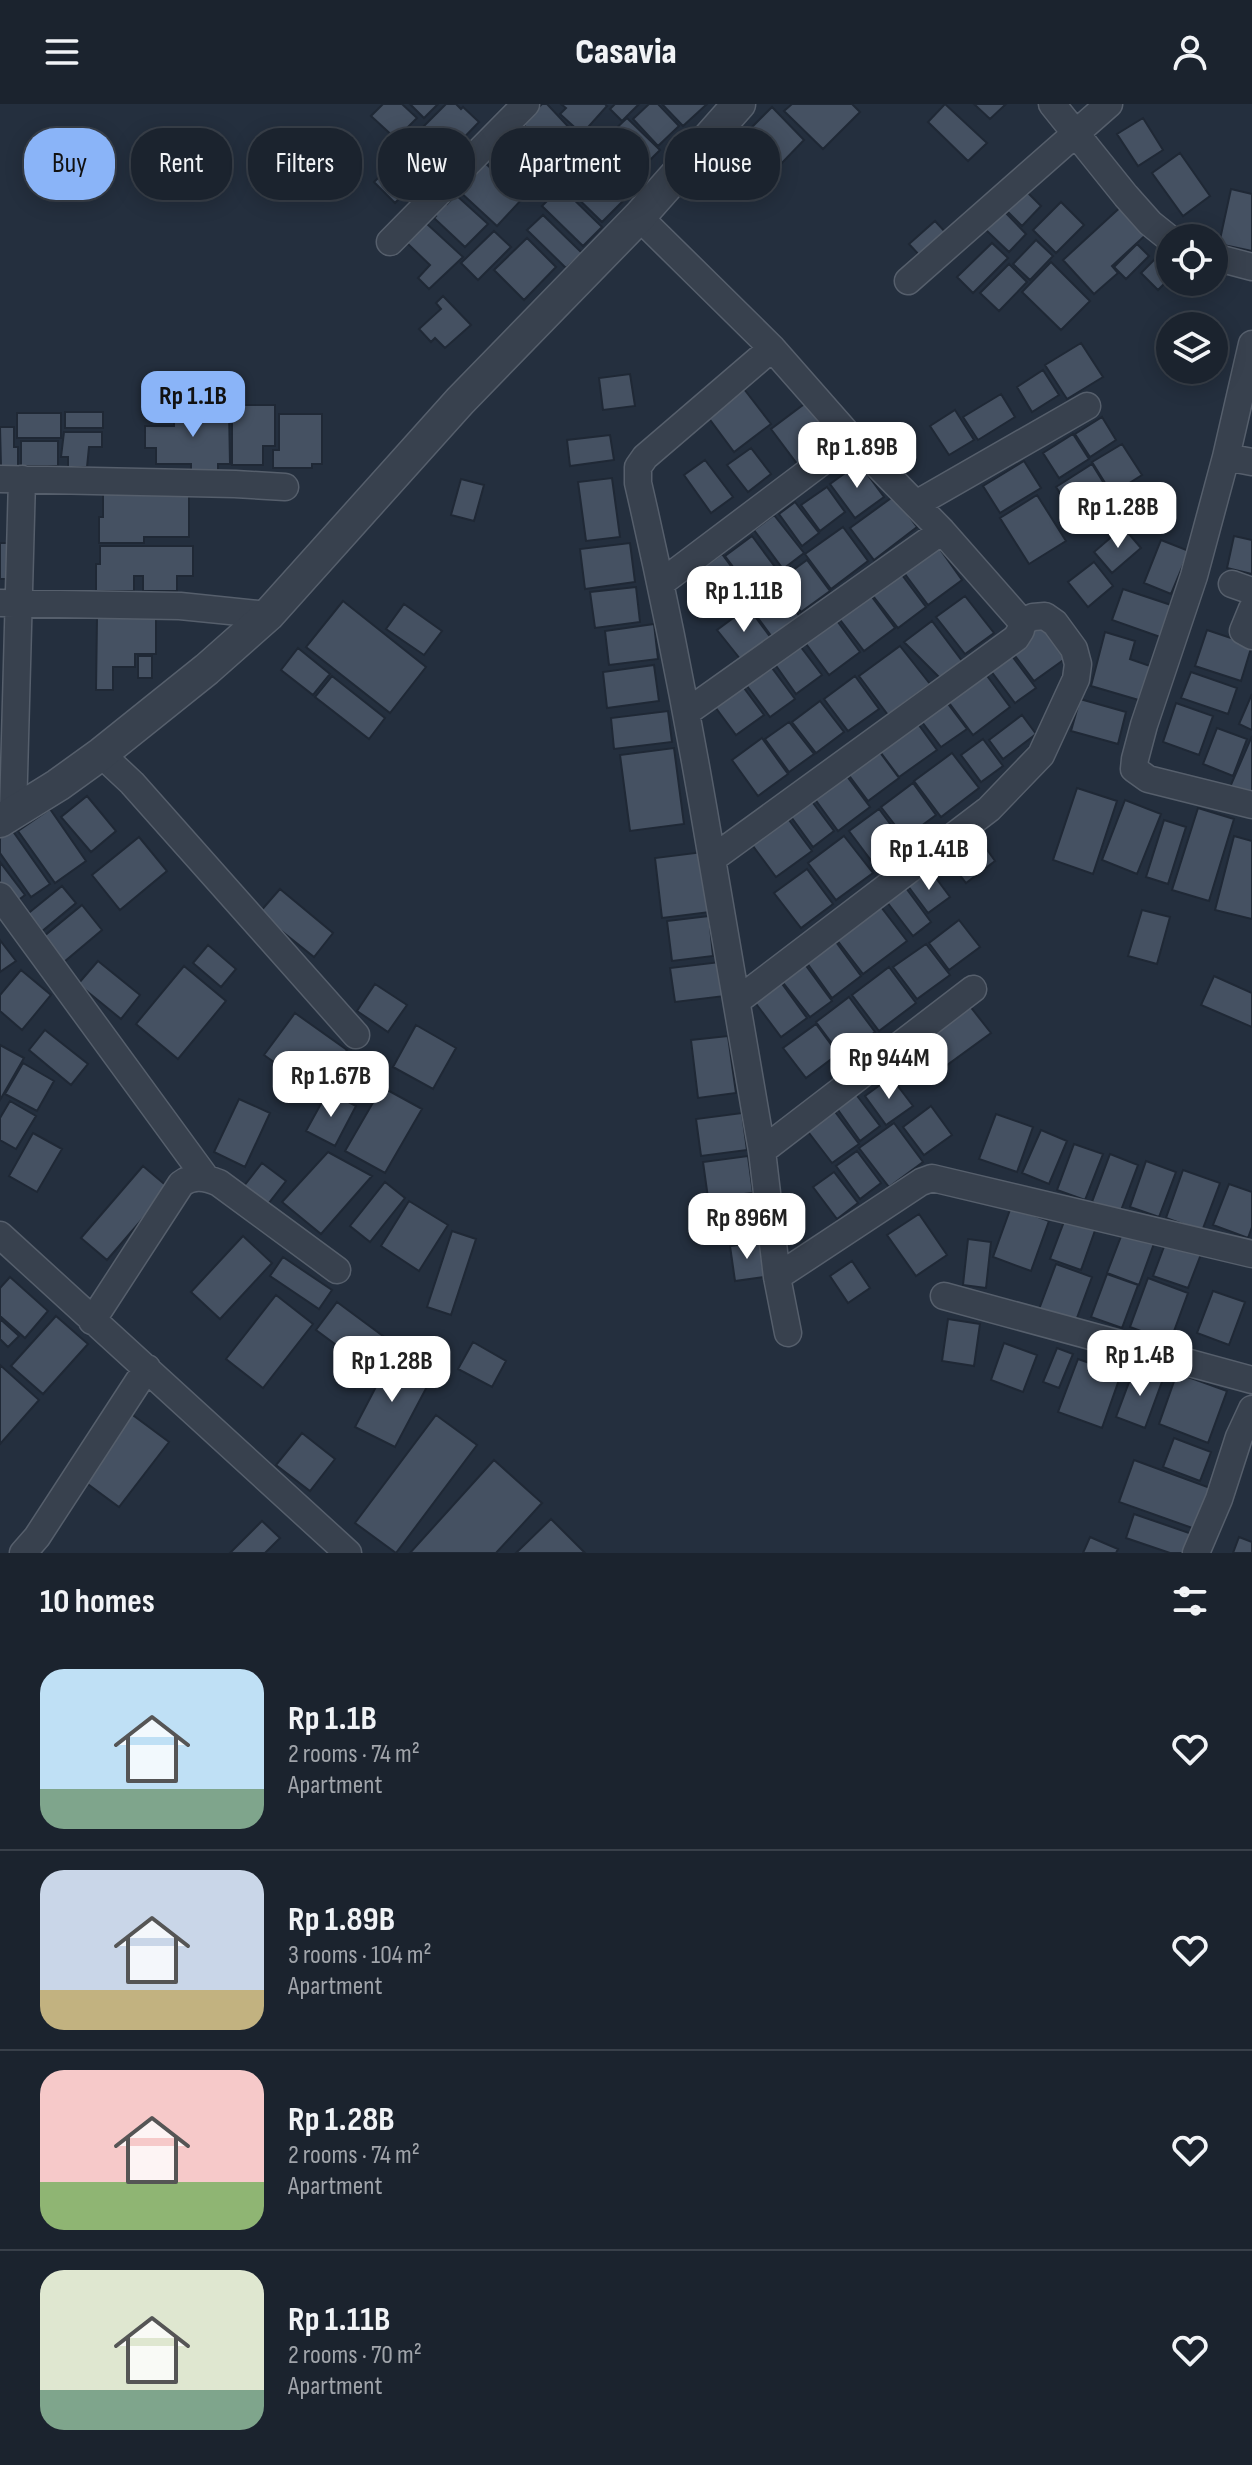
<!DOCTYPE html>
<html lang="en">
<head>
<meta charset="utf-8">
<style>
  :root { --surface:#1b232e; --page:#242b36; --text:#f1f3f6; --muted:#a0a4aa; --line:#39404a; --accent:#8ab4f8 }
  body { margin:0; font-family:"Sofia Sans Condensed",sans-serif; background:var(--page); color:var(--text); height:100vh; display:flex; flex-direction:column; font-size:30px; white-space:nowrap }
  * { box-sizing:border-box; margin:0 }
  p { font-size:26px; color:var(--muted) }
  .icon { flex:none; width:44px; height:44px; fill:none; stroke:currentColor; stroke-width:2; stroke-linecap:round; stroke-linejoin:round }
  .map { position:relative; height:1449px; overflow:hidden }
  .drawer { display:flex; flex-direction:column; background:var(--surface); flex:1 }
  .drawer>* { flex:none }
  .top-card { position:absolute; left:24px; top:24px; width:800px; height:72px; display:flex; gap:16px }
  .tools { position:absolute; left:1156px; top:120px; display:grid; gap:16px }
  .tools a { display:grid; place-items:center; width:72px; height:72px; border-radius:50%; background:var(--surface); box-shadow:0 4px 20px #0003,0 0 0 2px var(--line); font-size:40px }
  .price { position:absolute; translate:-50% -68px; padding:0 18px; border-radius:16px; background:#fff; color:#222; font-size:26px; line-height:52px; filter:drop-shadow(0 2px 4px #0008) }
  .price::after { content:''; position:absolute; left:50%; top:48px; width:24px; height:18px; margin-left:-12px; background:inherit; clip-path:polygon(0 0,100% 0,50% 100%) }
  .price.on { background:var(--accent); color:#111 }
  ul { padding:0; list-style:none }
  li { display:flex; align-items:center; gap:24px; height:200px; padding:0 40px }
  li+li { border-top:2px solid var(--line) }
  li span { display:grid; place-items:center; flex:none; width:224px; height:160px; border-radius:24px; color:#555 }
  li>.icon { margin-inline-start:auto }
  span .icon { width:96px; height:96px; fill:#fffc; stroke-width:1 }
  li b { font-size:34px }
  h2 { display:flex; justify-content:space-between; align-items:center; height:96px; padding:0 40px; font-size:34px }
  .pill { padding:0 28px; border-radius:32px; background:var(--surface); box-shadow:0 4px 20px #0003,0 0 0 2px var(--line); font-size:28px; line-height:72px }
  .pill.on { background:var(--accent); color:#111 }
  header { display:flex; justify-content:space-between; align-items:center; height:104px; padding:0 40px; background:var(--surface); font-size:36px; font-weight:800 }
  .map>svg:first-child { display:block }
</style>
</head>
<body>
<header><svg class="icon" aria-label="menu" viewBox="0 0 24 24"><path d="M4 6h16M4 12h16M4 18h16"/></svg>Casavia<svg class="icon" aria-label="person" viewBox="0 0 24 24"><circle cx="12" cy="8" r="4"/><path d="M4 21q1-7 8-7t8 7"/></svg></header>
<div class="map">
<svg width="1252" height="1449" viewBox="0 0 1252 1449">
  <rect width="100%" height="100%" fill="#242f3e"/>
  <path fill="#455162" stroke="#1f2835" stroke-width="2" d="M383 0H402L417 14 396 35 371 12Z
    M410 0H438L424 14Z
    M446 0H456L461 5 463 3 479 18 449 49 423 23Z
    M542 0H547L577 32 551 59 527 36 533 31 522 19Z
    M561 0H605L607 2 582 30 560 10 566 4Z
    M615 0H639L622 17 610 5Z
    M649 0H658L679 22 658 42 633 15Z
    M662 0H707L683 22Z
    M792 0H852L860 8 823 45 784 7Z
    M945 0 987 39 968 57 928 18Z
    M974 0H1006L990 15Z
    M772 3 804 36 778 63 745 30Z
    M627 14 660 46 642 64 609 31Z
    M1143 14 1163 46 1138 62 1117 30Z
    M515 29 548 63 524 86 491 54Z
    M604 30 645 71 629 86 588 46Z
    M426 32 447 53 442 58 450 66 435 81 406 52Z
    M587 49 629 91 602 118 560 77Z
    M1180 49 1210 92 1183 112 1152 69Z
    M484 58 523 94 497 122 458 86Z
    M393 59 414 79 395 99 374 78Z
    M561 83 602 123 583 142 542 102Z
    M1024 85 1041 102 1022 122 1005 105Z
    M1231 85 1252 90V147L1219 140Z
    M456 91 488 120 465 143 434 114 436 112 431 107 442 95 447 100Z
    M1061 98 1084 121 1056 149 1033 126Z
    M1125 99 1151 126 1112 162 1118 169 1094 190 1063 156Z
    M1004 107 1026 130 1009 148 986 126Z
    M543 111 582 149 566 164 527 126Z
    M935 117 947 130 922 154 909 140Z
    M426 119 463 153 429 185 418 174 430 161 407 139Z
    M494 127 511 143 478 176 461 159Z
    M527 134 556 163 524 196 494 166Z
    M1036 136 1053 152 1030 176 1013 160Z
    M992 139 1008 154 973 189 957 173Z
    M1137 140 1149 152 1126 175 1114 163Z
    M1170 140V174L1158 186 1141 169Z
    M1051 158 1090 197 1061 226 1022 188Z
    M1009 160 1027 178 999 207 980 189Z
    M443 192 471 221 445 244 435 234 431 238 419 225 441 205 436 199Z
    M1081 239 1103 273 1067 295 1045 261Z
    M1043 266 1059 291 1032 308 1017 283Z
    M630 270 635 302 603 306 599 274Z
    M744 285 771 320 734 348 708 313Z
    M1001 290 1015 313 978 336 963 313Z
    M807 298 837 338 801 365 771 325Z
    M237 301H275V342H263V361H232V313H237Z
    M174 305H229L230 360H218V367H191V360H156V344H145V322H174Z
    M955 306 974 336 949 351 930 322Z
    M65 308H103V324H65Z
    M17 309H61V334H17Z
    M279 310H322V360H312V364H273V346H279Z
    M1102 313 1116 336 1090 353 1075 330Z
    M0 323H14V343H18V363H1Z
    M64 328H102V343H89L87 363H68V353H61Z
    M1073 330 1089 355 1059 374 1043 349Z
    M610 331 614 356 570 362 567 336Z
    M21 337H58V362H21Z
    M1122 340 1142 371 1112 390 1092 358Z
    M751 344 771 370 748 388 727 361Z
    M705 356 733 393 711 409 684 371Z
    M1024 357 1041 384 1000 409 983 382Z
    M859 359 884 393 855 414 830 380Z
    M1092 360 1113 394 1078 416 1056 383Z
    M612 374 620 433 586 437 578 378Z
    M461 375 484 381 474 417 451 411Z
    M827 383 845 408 820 427 801 401Z
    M103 387H189V433H144V439H99V413H103Z
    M1037 391 1066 437 1029 460 1000 414Z
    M894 392 917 423 874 456 850 424Z
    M795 398 819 429 802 442 779 410Z
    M774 411 804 449 783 465 754 426Z
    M843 423 868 457 831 485 805 450Z
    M1123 423 1141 444 1112 469 1094 448Z
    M752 432 778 467 751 487 725 452Z
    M1234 432 1252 436V470L1227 464Z
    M1161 436 1189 447 1171 490 1144 479Z
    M0 439H13V475H0Z
    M630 439 635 478 585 485 580 445Z
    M937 441 962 476 928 501 902 466Z
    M100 442H193V472H177V487H143V472H134V487H96V460H100Z
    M722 450 753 492 725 512 694 470Z
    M807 456 830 487 801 508 778 477Z
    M1094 458 1113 482 1088 503 1068 478Z
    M899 467 926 503 898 524 870 488Z
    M775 479 800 513 772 533 747 499Z
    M636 483 640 518 595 524 590 488Z
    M1123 485 1174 502 1163 534 1112 516Z
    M869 489 895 524 864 547 838 513Z
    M965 492 994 529 965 550 936 513Z
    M343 497 426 563 390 609 306 543Z
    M404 500 442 527 424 551 386 525Z
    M748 503 771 534 741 556 717 526Z
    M97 513H156V550H135V563H113V586H96Z
    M835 514 860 548 829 571 804 537Z
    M932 517 962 557 944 578 904 538Z
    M1045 519 1069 552 1034 577 1009 544Z
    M654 520 658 555 609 561 605 527Z
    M1207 526 1252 541 1241 577 1195 562Z
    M1105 528 1135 537 1130 555 1153 563 1142 597 1091 582Z
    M797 538 822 571 796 590 772 556Z
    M900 542 930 580 888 611 859 572Z
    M298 544 330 570 313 591 281 566Z
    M1009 548 1036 584 1015 599 988 563Z
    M138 552H152V574H138Z
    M769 560 795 595 770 613 744 578Z
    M654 561 659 597 607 604 603 568Z
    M982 565 1010 603 973 631 944 592Z
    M1191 568 1237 584 1228 610 1181 594Z
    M332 572 385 614 369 635 315 593Z
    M855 572 879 605 848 627 824 595Z
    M741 580 764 611 736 631 713 600Z
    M1252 590V626L1239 620Z
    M1080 595 1126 608 1118 640 1071 627Z
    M945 596 967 625 941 643 919 614Z
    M820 597 844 628 816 649 792 618Z
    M1176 599 1213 612 1199 651 1163 638Z
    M668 607 672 638 614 645 611 614Z
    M1022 611 1036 630 1003 655 989 636Z
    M913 613 937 646 899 673 875 641Z
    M789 618 814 650 789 668 765 635Z
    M1217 624 1247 635 1233 672 1203 660Z
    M1252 632V692L1230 683Z
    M762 634 788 670 758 692 732 656Z
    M983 635 1003 662 981 678 961 651Z
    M876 643 899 674 868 697 845 666Z
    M674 644 684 720 630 727 620 651Z
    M952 649 979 684 941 713 914 677Z
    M843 667 870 703 838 727 812 691Z
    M913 679 936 711 905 734 881 703Z
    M1077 684 1117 697 1093 770 1053 756Z
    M87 692 116 727 91 748 61 713Z
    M810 695 834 727 813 743 789 710Z
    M1125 696 1161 710 1137 770 1102 756Z
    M1198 704 1234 715 1209 797 1172 786Z
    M50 705 86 757 55 779 18 727Z
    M879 705 909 745 879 767 849 727Z
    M786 712 812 747 776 773 750 738Z
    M1164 716 1186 723 1168 780 1146 773Z
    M12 726 50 780 31 793 0 749V734Z
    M976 730 995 757 966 779 946 753Z
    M844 732 873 769 836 796 808 759Z
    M1234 732 1252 737V815L1215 806Z
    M139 733 167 767 120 806 92 771Z
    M703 748 710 808 662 814 655 754Z
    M0 758 25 791 12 801 0 785Z
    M807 765 833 800 801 824 774 789Z
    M930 766 950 793 928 809 908 782Z
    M62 782 76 799 35 833 20 816Z
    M906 784 931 818 913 832 887 798Z
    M280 785 333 829 314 853 259 809Z
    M82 801 102 826 58 863 37 838Z
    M881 803 907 837 863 870 837 836Z
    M1142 806 1170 813 1157 860 1128 852Z
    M709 812 713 852 672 857 667 817Z
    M959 816 980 843 949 866 929 839Z
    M0 836 16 857 0 868Z
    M836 838 861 872 832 894 807 859Z
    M926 840 950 871 917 895 893 863Z
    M208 841 236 865 221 883 193 859Z
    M98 857 140 891 121 915 78 880Z
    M720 858 725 892 675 898 670 864Z
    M804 859 832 897 810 913 781 876Z
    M184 862 226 897 178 955 136 920Z
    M889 863 916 899 879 927 852 891Z
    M21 866 51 891 22 926 0 907V891Z
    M1214 872 1252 889V923L1201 901Z
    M780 877 807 914 781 933 754 897Z
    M375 880 407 901 388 928 357 907Z
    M849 893 875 928 842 953 816 918Z
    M969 901 991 929 932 972 911 944Z
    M295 909 347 946 317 989 264 951Z
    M816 920 838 950 806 974 783 944Z
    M416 921 456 944 433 985 393 963Z
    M45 926 88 960 71 981 29 946Z
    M728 932 736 989 698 994 691 936Z
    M0 941 24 954 0 996Z
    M23 959 54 977 37 1007 5 990Z
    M891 973 913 1002 886 1021 865 992Z
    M382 983 422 1005 385 1069 345 1047Z
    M328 987 356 1002 335 1042 306 1027Z
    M855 989 880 1022 860 1037 836 1003Z
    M239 995 270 1009 245 1063 214 1048Z
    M10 997 36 1012 16 1045 0 1036V1014Z
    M931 1002 952 1031 924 1051 903 1023Z
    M833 1005 859 1040 832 1059 806 1025Z
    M742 1009 747 1046 701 1052 696 1015Z
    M996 1010 1033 1023 1017 1068 979 1055Z
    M894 1019 923 1058 889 1083 859 1044Z
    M1041 1026 1067 1037 1049 1080 1022 1069Z
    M33 1029 62 1045 37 1088 9 1072Z
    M1074 1040 1103 1050 1085 1096 1057 1086Z
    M857 1047 881 1079 860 1095 836 1062Z
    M328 1048 372 1072 321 1130 282 1098Z
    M1110 1050 1138 1061 1120 1109 1092 1098Z
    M748 1052 753 1089 708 1094 703 1058Z
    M1146 1057 1176 1068 1159 1113 1130 1103Z
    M262 1059 286 1077 268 1100 244 1082Z
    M143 1062 169 1084 107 1156 81 1134Z
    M1183 1066 1220 1079 1202 1127 1166 1114Z
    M834 1068 858 1099 837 1115 813 1083Z
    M385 1078 405 1094 370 1138 350 1122Z
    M1229 1080 1252 1088V1123L1248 1134 1213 1121Z
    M409 1097 448 1121 419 1167 381 1142Z
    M755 1097 758 1127 725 1131 721 1101Z
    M1011 1103 1049 1117 1031 1167 993 1153Z
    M1068 1107 1098 1118 1081 1166 1050 1155Z
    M919 1110 947 1151 916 1172 887 1131Z
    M1125 1122 1156 1134 1139 1181 1107 1169Z
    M452 1127 476 1135 451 1211 427 1203Z
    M243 1132 272 1159 220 1215 191 1188Z
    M1168 1132 1203 1145 1188 1184 1153 1172Z
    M968 1135 991 1138 986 1184 963 1181Z
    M760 1138 764 1173 735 1177 730 1142Z
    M283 1153 332 1186 319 1205 270 1172Z
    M852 1157 870 1184 848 1199 830 1172Z
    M1056 1160 1092 1173 1074 1222 1038 1208Z
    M1107 1170 1138 1181 1122 1224 1091 1213Z
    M10 1173 48 1207 25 1234 0 1212V1184Z
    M1148 1174 1188 1189 1170 1238 1130 1223Z
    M1213 1187 1245 1198 1229 1241 1197 1229Z
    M276 1191 313 1220 263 1284 226 1255Z
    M337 1198 391 1238 370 1266 316 1226Z
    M56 1212 88 1240 43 1290 11 1262Z
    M0 1215 19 1232 8 1243 0 1235Z
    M948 1215 980 1220 974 1262 942 1257Z
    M473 1238 506 1257 492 1283 458 1265Z
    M1004 1239 1037 1251 1023 1288 991 1276Z
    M1057 1244 1073 1250 1059 1284 1043 1278Z
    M1078 1255 1121 1270 1102 1324 1058 1308Z
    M390 1256 430 1277 395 1343 355 1323Z
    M0 1261 39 1296 0 1340Z
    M1134 1265 1163 1275 1145 1324 1116 1313Z
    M1177 1269 1227 1287 1208 1339 1159 1320Z
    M130 1309 169 1338 119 1403 81 1375Z
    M436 1311 477 1341 396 1449 355 1419Z
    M302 1329 335 1355 310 1387 276 1361Z
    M1174 1334 1211 1348 1200 1377 1163 1363Z
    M494 1356 542 1399 496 1449H410Z
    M1134 1356 1213 1385 1198 1426 1119 1398Z
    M1134 1410 1195 1431 1189 1449H1170L1126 1434Z
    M551 1415 585 1449H516Z
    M262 1417 280 1434 265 1449H230Z
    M1090 1433 1118 1445 1116 1449H1083Z
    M1239 1433 1252 1438V1449H1233Z"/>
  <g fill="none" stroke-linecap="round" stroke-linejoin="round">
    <defs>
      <path id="minor" d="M1052 0 1126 92 1150 119 1170 135
        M639 113 772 244 852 335 942 427 1022 518 1021 526 1016 534 712 755 762 1047 777 1173 788 1229
        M390 138 526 0
        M1214 153 1252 163
        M908 177 1109 0
        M1252 240 1226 353 1194 472 1144 621 1135 655 1134 665 1148 675 1252 701
        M1226 353 1252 358
        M0 375 235 380 285 383
        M916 400 1087 302
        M661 479 852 335
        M1232 480 1252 487
        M0 499 180 502 268 511
        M1252 505 1243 527 1252 532
        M687 608 942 427
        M101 650 132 679 356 931
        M13 709 22 375
        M712 755C691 629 667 504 638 379V363L645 353 772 244
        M0 792 206 1074
        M737 897 989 705 1041 651 1076 575 1078 560 1074 545 1055 519 1045 512 1033 513 1022 518
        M762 1047 973 885
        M0 1131 348 1449
        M777 1173 921 1078 932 1074 1252 1150
        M944 1192 1252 1276
        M92 1217 181 1080C193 1071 205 1073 219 1079L337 1166
        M23 1449 37 1433 147 1264
        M1196 1449 1219 1395 1239 1333 1252 1305"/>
      <path id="tertiary" d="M0 717 58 681 101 650 207 565 268 511 460 297 639 113 739 0"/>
    </defs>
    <use href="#minor" stroke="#565f6c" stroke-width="29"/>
    <use href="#tertiary" stroke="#565f6c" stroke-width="35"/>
    <use href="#minor" stroke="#38414e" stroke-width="26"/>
    <use href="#tertiary" stroke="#38414e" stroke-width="32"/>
  </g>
</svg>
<div class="tools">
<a><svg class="icon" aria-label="locate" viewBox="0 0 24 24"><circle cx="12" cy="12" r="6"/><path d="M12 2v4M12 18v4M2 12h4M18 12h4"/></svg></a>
<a><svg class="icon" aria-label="layers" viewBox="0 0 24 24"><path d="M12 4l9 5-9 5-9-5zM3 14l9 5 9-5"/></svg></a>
</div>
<b class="price on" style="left:193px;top:335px">Rp 1.1B</b>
<b class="price" style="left:857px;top:386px">Rp 1.89B</b>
<b class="price" style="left:1118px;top:446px">Rp 1.28B</b>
<b class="price" style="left:744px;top:530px">Rp 1.11B</b>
<b class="price" style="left:929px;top:788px">Rp 1.41B</b>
<b class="price" style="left:889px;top:997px">Rp 944M</b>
<b class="price" style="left:331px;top:1015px">Rp 1.67B</b>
<b class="price" style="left:747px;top:1157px">Rp 896M</b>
<b class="price" style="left:1140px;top:1294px">Rp 1.4B</b>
<b class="price" style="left:392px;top:1300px">Rp 1.28B</b>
<div class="top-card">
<a class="pill on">Buy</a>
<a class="pill">Rent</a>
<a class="pill">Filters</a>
<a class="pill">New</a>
<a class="pill">Apartment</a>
<a class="pill">House</a>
</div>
</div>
<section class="drawer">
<h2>10 homes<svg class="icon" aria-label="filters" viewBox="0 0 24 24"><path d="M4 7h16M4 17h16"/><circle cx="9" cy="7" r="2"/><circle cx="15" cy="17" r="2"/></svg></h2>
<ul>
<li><span style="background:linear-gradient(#bfe0f5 75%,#7fa58c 0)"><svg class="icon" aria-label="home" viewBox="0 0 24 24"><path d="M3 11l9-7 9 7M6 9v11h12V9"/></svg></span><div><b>Rp 1.1B</b><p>2 rooms · 74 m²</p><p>Apartment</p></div><svg class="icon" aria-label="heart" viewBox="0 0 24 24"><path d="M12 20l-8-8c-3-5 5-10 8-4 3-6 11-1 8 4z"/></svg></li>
<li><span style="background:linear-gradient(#c9d6e8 75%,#c2b280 0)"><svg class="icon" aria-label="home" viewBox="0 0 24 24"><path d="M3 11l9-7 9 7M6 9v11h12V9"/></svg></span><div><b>Rp 1.89B</b><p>3 rooms · 104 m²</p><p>Apartment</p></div><svg class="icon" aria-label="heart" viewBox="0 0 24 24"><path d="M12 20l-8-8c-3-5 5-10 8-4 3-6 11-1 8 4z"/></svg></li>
<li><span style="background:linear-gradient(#f6c9c9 70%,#8fb573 0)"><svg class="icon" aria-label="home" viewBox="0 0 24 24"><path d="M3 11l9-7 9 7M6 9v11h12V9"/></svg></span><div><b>Rp 1.28B</b><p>2 rooms · 74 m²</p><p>Apartment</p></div><svg class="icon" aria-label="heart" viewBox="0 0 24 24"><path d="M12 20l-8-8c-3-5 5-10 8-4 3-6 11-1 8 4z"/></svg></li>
<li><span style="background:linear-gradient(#dfe7d0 75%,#7fa58c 0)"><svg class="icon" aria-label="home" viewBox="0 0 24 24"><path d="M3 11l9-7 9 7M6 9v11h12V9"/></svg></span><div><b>Rp 1.11B</b><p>2 rooms · 70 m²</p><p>Apartment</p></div><svg class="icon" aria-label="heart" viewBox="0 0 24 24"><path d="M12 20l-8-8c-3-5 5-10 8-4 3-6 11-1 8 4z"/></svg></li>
</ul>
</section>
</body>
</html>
